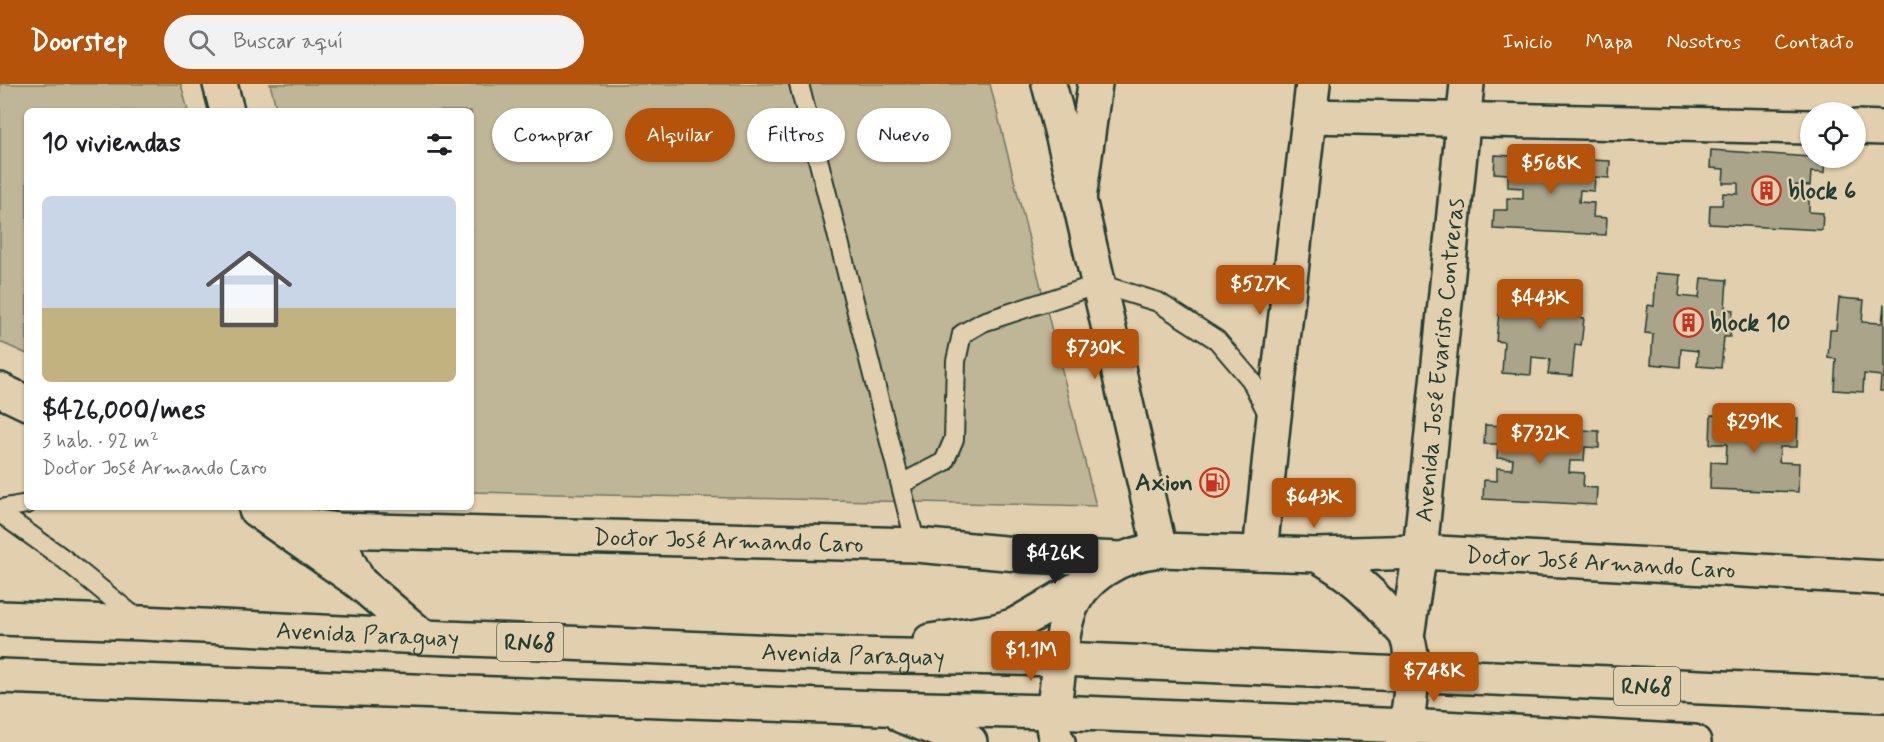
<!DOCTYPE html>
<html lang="es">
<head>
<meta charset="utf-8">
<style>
  :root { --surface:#fff; --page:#f2f2f2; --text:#202124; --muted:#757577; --accent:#b45309 }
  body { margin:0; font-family:Mynerve,sans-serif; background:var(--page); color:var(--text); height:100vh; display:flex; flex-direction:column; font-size:22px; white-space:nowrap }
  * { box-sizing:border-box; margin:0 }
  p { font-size:20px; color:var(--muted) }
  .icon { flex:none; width:33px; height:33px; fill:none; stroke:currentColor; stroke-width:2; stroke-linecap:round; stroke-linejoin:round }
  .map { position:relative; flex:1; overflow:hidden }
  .side { position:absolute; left:24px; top:24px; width:450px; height:402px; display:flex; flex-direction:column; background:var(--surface); border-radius:9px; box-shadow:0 2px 4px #0004 }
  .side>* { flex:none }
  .hud { position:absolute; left:492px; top:24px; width:570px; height:54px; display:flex; gap:12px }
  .controls { position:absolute; left:1800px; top:18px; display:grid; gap:12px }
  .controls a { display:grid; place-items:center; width:66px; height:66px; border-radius:50%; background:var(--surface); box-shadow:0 2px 4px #0004; font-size:30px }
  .price { position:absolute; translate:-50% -51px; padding:0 14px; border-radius:6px; background:var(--accent); color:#fff; font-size:20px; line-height:39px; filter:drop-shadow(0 2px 3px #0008) }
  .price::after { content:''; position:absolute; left:50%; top:36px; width:18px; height:14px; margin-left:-9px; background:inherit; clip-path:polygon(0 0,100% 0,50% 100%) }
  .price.selected { background:#222; color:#fff }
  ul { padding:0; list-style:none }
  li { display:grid; align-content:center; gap:12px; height:318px; padding:0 18px }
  li span { display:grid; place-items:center; height:186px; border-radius:9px; color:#555 }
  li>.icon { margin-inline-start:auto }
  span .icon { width:108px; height:108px; fill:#fffc; stroke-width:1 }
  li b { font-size:26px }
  h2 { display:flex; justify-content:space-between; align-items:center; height:72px; padding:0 18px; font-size:26px }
  .chip { padding:0 21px; border-radius:27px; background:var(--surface); box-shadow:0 2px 4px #0004; font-size:21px; line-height:54px }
  .chip.selected { background:var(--accent); color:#fff }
  header { display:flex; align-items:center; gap:36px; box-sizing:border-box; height:84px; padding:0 30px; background:var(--accent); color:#fff }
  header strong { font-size:28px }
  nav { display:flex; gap:33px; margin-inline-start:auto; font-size:21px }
  .search { width:420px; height:54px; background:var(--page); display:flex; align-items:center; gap:15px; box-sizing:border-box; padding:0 21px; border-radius:33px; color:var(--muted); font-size:22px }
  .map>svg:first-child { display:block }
</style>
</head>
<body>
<header>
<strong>Doorstep</strong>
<div class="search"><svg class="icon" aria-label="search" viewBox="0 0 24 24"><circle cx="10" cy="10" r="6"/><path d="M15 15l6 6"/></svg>Buscar aquí</div>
<nav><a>Inicio</a><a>Mapa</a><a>Nosotros</a><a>Contacto</a></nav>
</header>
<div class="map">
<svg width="1884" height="658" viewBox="0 0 1884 658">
  <rect width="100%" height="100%" fill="#e2cfad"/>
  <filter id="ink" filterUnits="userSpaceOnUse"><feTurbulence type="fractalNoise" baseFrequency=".0167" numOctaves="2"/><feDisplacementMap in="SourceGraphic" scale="12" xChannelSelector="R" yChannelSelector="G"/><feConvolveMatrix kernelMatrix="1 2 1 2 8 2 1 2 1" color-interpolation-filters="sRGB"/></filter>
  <g filter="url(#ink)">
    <path fill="#bfb597" stroke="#6f7966" stroke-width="1.5" d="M0 0H181L188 27H27V270L0 258Z
      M270 0H990L1096 422 471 408V27H277Z"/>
    <path fill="#a9a48a" stroke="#1f3d34" stroke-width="1.5" d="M1711 66 1825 74 1824 89 1811 88 1810 102 1796 101 1795 113 1809 114V128L1823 129 1822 146 1709 140 1710 121H1722L1723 109 1738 110V99H1723L1724 85 1710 84Z
      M1495 71 1610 77 1609 94 1595 93 1594 107 1580 106 1579 118 1594 119 1593 133 1607 134 1606 151 1493 145 1494 126H1507V114L1523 115V104L1508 103V90L1494 89Z
      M1656 189 1681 191 1679 212 1699 214 1701 194 1727 196 1725 225 1733 226 1730 253H1724L1721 284 1697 282 1698 267 1681 265 1680 283 1651 280 1653 250 1645 249 1648 221 1654 222Z
      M1508 197 1532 199 1530 221 1551 222 1552 202 1578 204 1576 233 1584 234 1581 262 1575 261 1572 292 1548 290 1550 275 1532 273 1531 291 1502 289 1504 258 1496 257 1499 229 1505 230Z
      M1839 214 1864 216 1862 238 1882 239 1884 220V307H1880L1881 292 1864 290 1863 308 1834 306 1836 275 1828 274 1830 246H1836Z
      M1711 331 1798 334 1797 363H1780L1779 378 1799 379 1798 408 1710 405 1711 378 1726 379 1727 360H1710Z
      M1485 341 1599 347V364L1585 363 1584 377H1570L1569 388 1584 389 1583 403 1597 404 1596 421 1483 415 1484 396 1497 397V384L1512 385 1513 375 1497 374 1498 360H1484Z"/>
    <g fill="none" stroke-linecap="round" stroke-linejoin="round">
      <defs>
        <path id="lane" d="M799 0 916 461
          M901 400 944 378 954 355 956 277 962 250 983 238 1099 200 1158 218 1217 256 1251 296 1270 334
          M0 425 27 420
          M0 429 64 475 141 538"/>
        <path id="street" d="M1310 32 1810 43
          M1856 43 1884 44
          M1079 115 1095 0"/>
        <g id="secondary">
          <path d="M220 0 227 27"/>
          <path d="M1049 0 1079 115 1160 466"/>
          <path d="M0 306 27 319"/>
          <path id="s1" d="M265 429 298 440 337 446 916 461 1028 471 1121 475"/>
          <path d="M1260 469 1273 341 1313 0"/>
          <path id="s2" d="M1317 471 1420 468 1884 494"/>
          <path id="s3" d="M1407 552 1420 468 1467 0"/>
          <path d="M1058 658C1048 642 1055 618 1057 600 1060 578 1061 553 1068 531 1081 492 1121 470 1160 466L1317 471C1348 488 1374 510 1396 539 1400 543 1405 548 1407 553 1417 581 1409 630 1402 658"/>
        </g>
        <g id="primary">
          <path d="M256 426 359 498 423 553"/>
          <path d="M337 446 348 477 359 498"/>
          <path id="s4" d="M0 534 142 539 423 553 849 571 1060 575 1884 611"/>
          <path d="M930 557 996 547 1015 541 1084 501"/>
          <path d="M0 592 880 624 1054 628 1406 642 1694 658"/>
          <path d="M902 632 970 658"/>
        </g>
      </defs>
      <use href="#lane" stroke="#1f3d34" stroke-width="22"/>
      <use href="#street" stroke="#1f3d34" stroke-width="38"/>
      <use href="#secondary" stroke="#1f3d34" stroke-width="38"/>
      <use href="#primary" stroke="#1f3d34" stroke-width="38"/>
      <use href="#lane" stroke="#e2cfad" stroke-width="18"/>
      <use href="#street" stroke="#e2cfad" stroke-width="33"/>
      <use href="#secondary" stroke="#e2cfad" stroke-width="33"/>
      <use href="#primary" stroke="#e2cfad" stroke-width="33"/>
    </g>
  </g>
  <defs>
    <symbol id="building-ring" viewBox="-11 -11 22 22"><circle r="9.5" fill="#e2cfad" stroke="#c8321e" stroke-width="1.5"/><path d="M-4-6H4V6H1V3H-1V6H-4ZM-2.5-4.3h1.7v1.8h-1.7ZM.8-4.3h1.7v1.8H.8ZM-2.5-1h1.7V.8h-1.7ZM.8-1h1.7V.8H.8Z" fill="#c8321e"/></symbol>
    <symbol id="fuel-ring" viewBox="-11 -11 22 22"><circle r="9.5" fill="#e2cfad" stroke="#c8321e" stroke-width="1.5"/><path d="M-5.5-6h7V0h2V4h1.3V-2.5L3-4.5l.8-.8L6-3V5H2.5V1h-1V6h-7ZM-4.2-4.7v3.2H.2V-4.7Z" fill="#c8321e"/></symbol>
  </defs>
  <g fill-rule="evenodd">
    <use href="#building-ring" x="1750" y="90" width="33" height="33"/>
    <use href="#building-ring" x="1672" y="222" width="33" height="33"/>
    <use href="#fuel-ring" x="1198" y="382" width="33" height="33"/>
  </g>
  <g text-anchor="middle" stroke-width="4.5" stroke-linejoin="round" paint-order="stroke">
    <g fill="#e2cfad" stroke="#5a6958" stroke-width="1.5">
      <rect x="497" y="539" width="66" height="38" rx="4.5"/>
      <rect x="1614" y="583" width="66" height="38" rx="4.5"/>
    </g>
    <g font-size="22" font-weight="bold" fill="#1f3d34">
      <text x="530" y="566">RN68</text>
      <text x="1647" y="610">RN68</text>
    </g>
    <g font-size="24" font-weight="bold" fill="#1f3d34" stroke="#e2cfad" text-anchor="start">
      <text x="1788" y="114">block 6</text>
      <text x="1710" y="246">block 10</text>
      <text x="1193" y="406" text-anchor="end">Axion</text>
    </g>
    <g font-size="24" fill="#1f3d34" stroke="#e2cfad">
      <text dy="8" stroke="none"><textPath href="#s3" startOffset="278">Avenida José Evaristo Contreras</textPath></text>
      <text dy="8" stroke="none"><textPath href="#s1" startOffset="466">Doctor José Armando Caro</textPath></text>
      <text dy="8" stroke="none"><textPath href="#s2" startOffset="284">Doctor José Armando Caro</textPath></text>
      <text dy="8" stroke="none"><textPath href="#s4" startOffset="368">Avenida Paraguay</textPath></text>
      <text dy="8" stroke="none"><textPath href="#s4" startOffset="854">Avenida Paraguay</textPath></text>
    </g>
  </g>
</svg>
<div class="controls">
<a><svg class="icon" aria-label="locate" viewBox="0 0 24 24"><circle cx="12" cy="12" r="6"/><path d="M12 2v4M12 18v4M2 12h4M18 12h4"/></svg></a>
</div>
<b class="price" style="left:1551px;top:111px">$568K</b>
<b class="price" style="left:1260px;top:232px">$527K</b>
<b class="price" style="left:1540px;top:246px">$443K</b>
<b class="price" style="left:1095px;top:296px">$730K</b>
<b class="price" style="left:1754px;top:370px">$291K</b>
<b class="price" style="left:1540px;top:381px">$732K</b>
<b class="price" style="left:1314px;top:445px">$643K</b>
<b class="price selected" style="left:1055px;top:501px">$426K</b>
<b class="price" style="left:1031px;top:598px">$1.1M</b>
<b class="price" style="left:1434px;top:619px">$748K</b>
<div class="hud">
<a class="chip">Comprar</a>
<a class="chip selected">Alquilar</a>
<a class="chip">Filtros</a>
<a class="chip">Nuevo</a>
</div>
<section class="side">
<h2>10 viviendas<svg class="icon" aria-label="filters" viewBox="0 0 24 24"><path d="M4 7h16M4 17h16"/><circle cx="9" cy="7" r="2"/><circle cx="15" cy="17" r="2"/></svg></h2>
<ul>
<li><span style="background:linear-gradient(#c9d6e8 60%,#c2b280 0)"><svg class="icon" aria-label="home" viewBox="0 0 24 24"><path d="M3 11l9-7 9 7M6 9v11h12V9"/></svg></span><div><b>$426,000/mes</b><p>3 hab. · 92 m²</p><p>Doctor José Armando Caro</p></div></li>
</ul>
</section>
</div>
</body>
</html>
